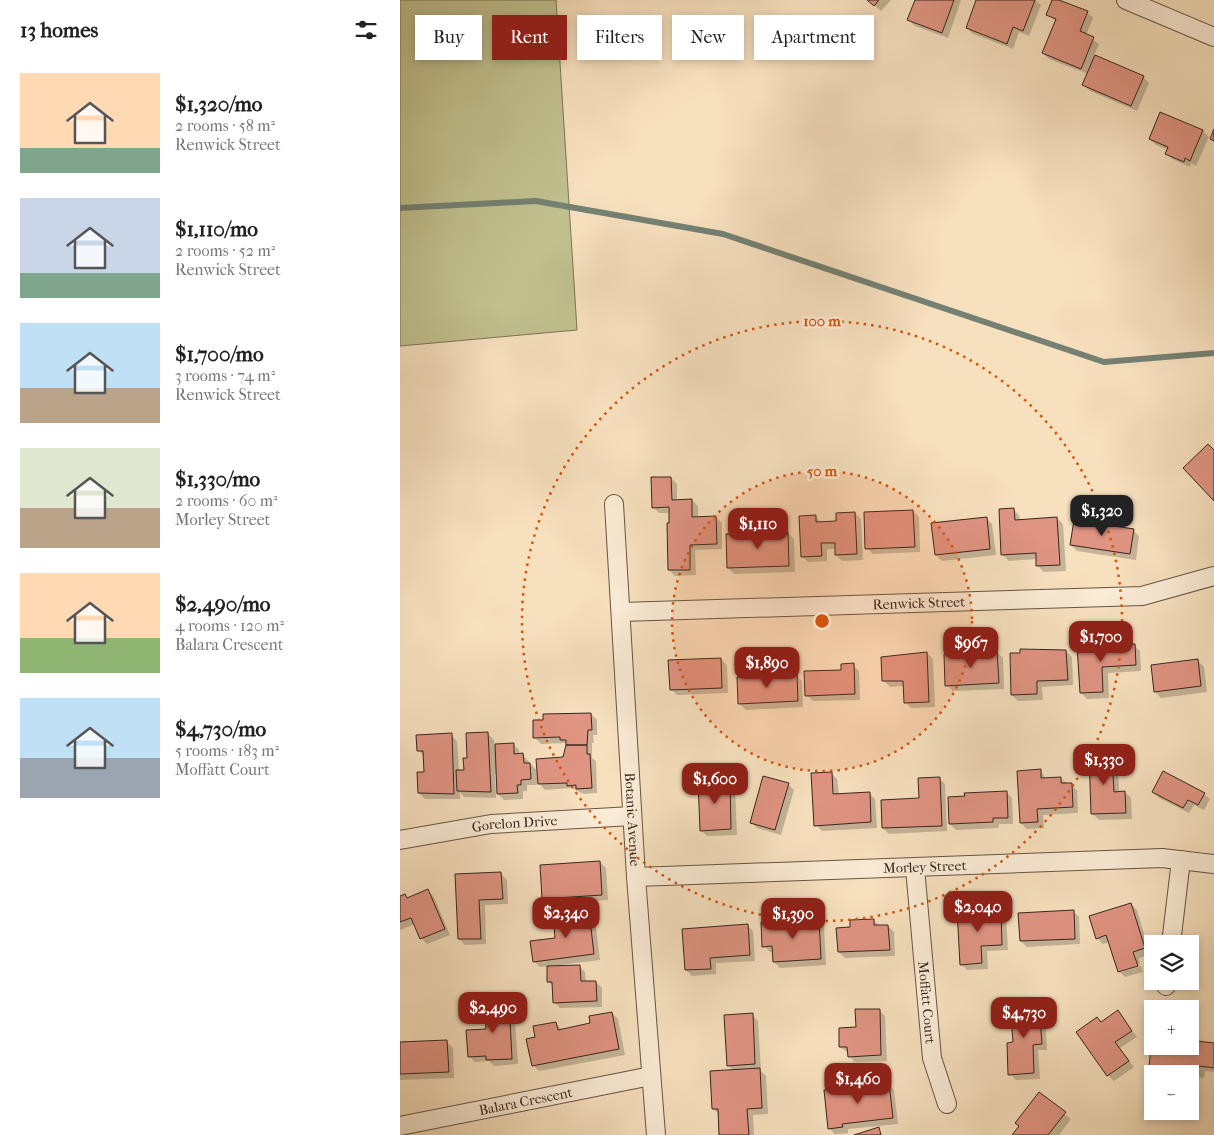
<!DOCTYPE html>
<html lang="en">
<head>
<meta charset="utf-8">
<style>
  :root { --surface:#fff; --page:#f2f2f2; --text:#222; --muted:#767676; --accent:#8f2418 }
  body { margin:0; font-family:"IM FELL French Canon",serif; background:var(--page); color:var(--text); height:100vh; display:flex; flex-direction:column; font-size:19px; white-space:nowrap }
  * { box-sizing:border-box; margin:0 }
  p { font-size:16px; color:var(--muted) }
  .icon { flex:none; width:28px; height:28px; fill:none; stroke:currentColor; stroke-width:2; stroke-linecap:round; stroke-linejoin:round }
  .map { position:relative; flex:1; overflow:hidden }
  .panel { display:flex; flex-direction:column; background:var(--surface); width:400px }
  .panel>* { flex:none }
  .hud { position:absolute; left:15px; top:15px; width:475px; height:45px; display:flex; gap:10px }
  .controls { position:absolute; left:744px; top:935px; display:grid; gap:10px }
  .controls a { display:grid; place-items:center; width:55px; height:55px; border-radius:0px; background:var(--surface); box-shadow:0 2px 8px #0003; font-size:25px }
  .price { position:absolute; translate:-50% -42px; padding:0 11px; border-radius:10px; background:var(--accent); color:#fff; font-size:16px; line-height:32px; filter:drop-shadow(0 1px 2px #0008) }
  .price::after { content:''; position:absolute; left:50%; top:30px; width:15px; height:11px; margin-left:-8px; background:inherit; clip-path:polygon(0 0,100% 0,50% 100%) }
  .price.current { background:#222; color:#fff }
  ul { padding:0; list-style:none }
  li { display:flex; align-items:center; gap:15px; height:125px; padding:0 20px }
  li span { display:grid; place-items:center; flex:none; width:140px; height:100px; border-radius:0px; color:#555 }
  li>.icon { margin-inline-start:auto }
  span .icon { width:60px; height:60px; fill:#fffc; stroke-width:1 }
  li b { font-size:21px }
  h2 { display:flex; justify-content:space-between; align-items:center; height:60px; padding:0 20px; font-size:21px }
  .chip { padding:0 18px; border-radius:0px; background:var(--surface); box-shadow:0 2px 8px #0003; font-size:18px; line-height:45px }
  .chip.current { background:var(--accent); color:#fff }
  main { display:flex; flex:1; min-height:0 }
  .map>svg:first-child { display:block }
</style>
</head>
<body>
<main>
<section class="panel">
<h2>13 homes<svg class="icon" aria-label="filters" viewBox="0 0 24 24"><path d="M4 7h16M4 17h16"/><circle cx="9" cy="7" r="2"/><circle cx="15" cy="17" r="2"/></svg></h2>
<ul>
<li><span style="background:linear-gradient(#ffd9b3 75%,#7fa58c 0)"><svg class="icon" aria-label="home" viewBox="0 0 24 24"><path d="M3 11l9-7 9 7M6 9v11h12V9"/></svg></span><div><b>$1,320/mo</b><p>2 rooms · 58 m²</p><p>Renwick Street</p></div></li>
<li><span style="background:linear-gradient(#c9d6e8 75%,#7fa58c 0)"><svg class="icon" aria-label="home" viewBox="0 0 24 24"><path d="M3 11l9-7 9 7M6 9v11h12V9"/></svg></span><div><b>$1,110/mo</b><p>2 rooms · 52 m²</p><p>Renwick Street</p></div></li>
<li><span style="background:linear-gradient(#bfe0f5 65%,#b9a48a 0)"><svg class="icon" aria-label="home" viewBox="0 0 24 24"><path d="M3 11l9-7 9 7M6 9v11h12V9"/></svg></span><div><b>$1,700/mo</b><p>3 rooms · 74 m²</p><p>Renwick Street</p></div></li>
<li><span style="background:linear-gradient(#dfe7d0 60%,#b9a48a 0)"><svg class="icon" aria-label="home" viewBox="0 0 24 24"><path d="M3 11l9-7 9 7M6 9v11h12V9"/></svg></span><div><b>$1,330/mo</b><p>2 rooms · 60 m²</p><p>Morley Street</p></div></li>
<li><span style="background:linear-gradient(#ffd9b3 65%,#8fb573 0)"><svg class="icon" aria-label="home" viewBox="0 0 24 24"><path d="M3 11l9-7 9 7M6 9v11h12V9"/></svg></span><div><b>$2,490/mo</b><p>4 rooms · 120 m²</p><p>Balara Crescent</p></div></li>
<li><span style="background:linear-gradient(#bfe0f5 60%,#9aa5b1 0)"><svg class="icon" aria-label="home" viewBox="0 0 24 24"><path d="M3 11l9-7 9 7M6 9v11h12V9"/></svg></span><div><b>$4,730/mo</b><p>5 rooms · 183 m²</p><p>Moffatt Court</p></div></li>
</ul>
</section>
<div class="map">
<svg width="814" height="1135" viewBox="0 0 814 1135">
  <rect width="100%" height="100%" fill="#f7e0be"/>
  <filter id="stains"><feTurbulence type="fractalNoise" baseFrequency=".004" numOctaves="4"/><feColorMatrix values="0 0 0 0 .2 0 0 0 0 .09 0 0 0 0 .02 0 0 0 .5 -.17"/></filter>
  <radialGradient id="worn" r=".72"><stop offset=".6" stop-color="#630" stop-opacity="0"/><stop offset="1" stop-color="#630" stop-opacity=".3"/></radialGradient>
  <path fill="#c1c18f" stroke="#7c7356" d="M0 0H156L177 330 0 346Z"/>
  <path fill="#0003" d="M468 0H491L481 11Z
    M516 0H561L548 38 515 26 509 20Z
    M578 0H635L641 5 629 36 619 32 613 49 573 34 567 28Z
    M654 0 687 12 693 18 686 35 699 44 694 56 743 77 749 83 737 111 690 91 684 85 688 74 649 59 643 53 656 21 648 14Z
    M761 113 803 131 809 137 796 166 791 163 790 167 772 159 766 153 768 150 756 145 750 139Z
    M271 478 277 484V501L292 500 298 506V518L316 517 322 523V549L295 550 296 575 275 576 269 570 270 513H259L253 507Z
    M613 509 619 515 620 521 657 518 663 524 666 571 644 572 638 566 637 559 609 561 603 555Z
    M513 511 519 517 520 552 473 554 467 548Z
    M455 513 461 519 463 560 442 561 436 555V549H427V561L408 562 402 556 415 516 421 522 437 523Z
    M586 518 592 524 596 555 542 561 536 555Z
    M733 530 739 536 736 560 677 551 671 545Z
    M388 533 394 539 395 572 334 574 328 568Z
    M734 645 740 651 741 671 708 673 709 698 687 699 681 693 679 647Z
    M666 651 672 657 673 685 642 687 643 700 618 701 612 695Z
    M597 652 603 658 604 689 553 691 547 685Z
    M527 653 533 659 535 707 511 708 505 702 504 686 490 687 484 681 504 657 503 654Z
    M321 659 327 665 328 693 277 695 271 689Z
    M798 661 804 667 807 692 761 698 755 692Z
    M453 665 459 671 460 700 413 701 407 695Z
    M396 675 402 681 403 707 346 710 340 704Z
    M191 714 197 720V735H193L194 743H192V758L196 761 197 793 183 794 172 788 145 790 137 781V785H127V791H123V799L104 800 98 794 97 774H95L96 798 64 797 60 792V799H25L19 793 25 773 24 756 18 750 51 735 57 741 59 771H65L68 759 88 734 94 740V745L113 744 119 750V755H123L138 772 165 758 167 745 165 743 141 744 135 738Z
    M712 754 718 760 719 793 725 792 731 798 732 819 699 820 693 814Z
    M640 770 646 779 660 778 677 790 678 813 643 815 644 828 627 829 621 823Z
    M431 773 437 779 439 795 469 793 475 799 477 828 422 831 416 825Z
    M539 778 545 784 547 831 489 834 483 828 520 799Z
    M329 780 335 786 337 835 307 836 301 830Z
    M388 784 394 790 381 835 357 828 351 822Z
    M606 792 612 798 613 824H599V828L556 830 550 824Z
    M753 792 804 794 810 799 804 810 794 805 789 813 759 798Z
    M200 862 206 868 208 900 149 904 143 898Z
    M101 874 107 880 108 904 85 905 86 944 65 945 59 939 57 875Z
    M28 891 34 897 50 935 27 944 21 938 15 924 0 930V898L5 896 8 899Z
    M731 904 737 910 750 954 739 958 740 964 721 970V972L741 966 743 972 725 977 719 971 710 942 703 944 697 938Z
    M600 909 606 915 608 950 587 951 588 969 567 970 561 964Z
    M673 911 679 917 680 944 627 947 621 941Z
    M189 913 195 919 200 960 160 965V967L179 966 185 972 186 982H196L202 988V1007L160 1008 154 1002V987L149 982 148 966 140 967 134 961Z
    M418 920 424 926 426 965 380 968 374 962V952H370L364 946Z
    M473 920 480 926H488L494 932 495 956 445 958 439 952 452 928Z
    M347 925 353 931 355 961 316 963V974L292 976 286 970Z
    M108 1002 114 1008 118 1064 94 1066 89 1061 75 1062 69 1056Z
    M639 1005 645 1011 647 1050H638L640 1079 616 1080 610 1074 614 1043Z
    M479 1010 485 1016 487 1061 455 1062 449 1056V1053L440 1047Z
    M717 1012 737 1037 720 1048 734 1067 714 1081 708 1075 702 1023Z
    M212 1013 218 1019 225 1055 139 1071 133 1065 137 1038 156 1023 162 1030 192 1024Z
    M352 1015 358 1021 361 1071 366 1076 368 1114 353 1115 354 1135H320L319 1114 313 1109 334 1071 328 1065Z
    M47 1042 53 1048 54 1078 0 1080V1044Z
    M814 1044V1072L805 1071 804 1078 790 1076V1074L756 1072 750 1066 753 1046 798 1049Z
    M488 1084 494 1090 498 1124 448 1129V1133L435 1134 429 1128Z
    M639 1094 671 1119 659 1135H613Z"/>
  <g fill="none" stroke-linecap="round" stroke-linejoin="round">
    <path stroke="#748173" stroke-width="6" d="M0 208 136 201 323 234 704 362 814 353"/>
  </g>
  <path fill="#e09482" stroke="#36251e" d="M467 0H479L474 6Z
    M515 0H554L542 33 507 20Z
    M576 0H635L623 31 613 27 607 44 566 28Z
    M652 0H659L688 11 680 31 694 37 681 69 642 53 656 19 646 15Z
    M695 55 744 76 731 106 682 85Z
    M760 112 803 130 790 161 785 158 784 162 765 154 768 147 749 139Z
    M814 129V141L810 139Z
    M808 444 814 450V501L783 468Z
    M251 477H271L272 500 292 499V517L316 516 317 544 290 545V570H268L267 523H269V507L252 508Z
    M614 508 615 520 657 517 660 565 636 566V553L601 555 599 509Z
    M513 510 515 547 465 549 464 512Z
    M455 512 457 554 435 555V543H421L422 556 401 557 399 516 416 515V522L436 521V513Z
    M587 517 590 549 535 555 531 523Z
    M674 520 734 529 730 554 670 545Z
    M388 532 389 566 327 568 326 534Z
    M735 644 736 665 702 667 703 692 680 693 677 646Z
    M620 649 666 650 668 680 637 681V694L611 695 610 653H620Z
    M597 651 599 683 545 686 544 654Z
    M527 652 529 702 504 703 503 681H482L481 657Z
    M321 658 322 688 270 690 268 660Z
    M798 659 801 686 754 692 751 665Z
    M454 663 455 694 405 696 404 671 441 670V664Z
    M397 674 398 701 338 704 337 677Z
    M191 713 192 730H188L187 745H166V740H160V737L133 738V720H143V714Z
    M88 732 91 792 57 791 56 770H64L63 758H67L66 733Z
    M52 733 54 794 18 793 17 772H24L23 751H17L16 735Z
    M114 743V754L123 753 124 763H130L131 779 121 780V785H117L118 793 97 794 95 744Z
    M166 745H187V754H190L192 788 176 789V785L167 786V783L138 784 136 759 163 757Z
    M712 753 714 792 725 791 726 813 691 814 689 754Z
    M641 769V778L661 777V783H672L673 807 637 809 638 822 620 823 617 771Z
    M763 771 805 793 798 805 788 800 783 808 752 792Z
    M432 772 433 794 470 792 471 822 414 826 411 773Z
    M363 776 389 783 375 830 350 823Z
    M540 777 542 826 482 828 481 800 519 798 518 778Z
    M330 779 331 829 300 831 298 780Z
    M607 791 608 818H593V822L549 824 548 797 565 796 564 793Z
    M200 861 202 895 142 899 140 865Z
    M101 872 103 899 79 900 81 939H58L55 874Z
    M28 889 45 929 20 939 11 918 0 922V896L5 894 7 898Z
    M731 903 745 948 733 952 738 966 718 972 706 935 696 939 689 916Z
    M601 908 602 945 581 946 582 963 560 965 557 910Z
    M674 910 675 939 620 941 618 913Z
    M189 911 194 954 133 962 130 941 155 938 153 916Z
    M419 919 421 959 373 962 372 946 362 947 361 922Z
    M474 919V925H488L490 950 438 952 436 928 450 927V920Z
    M348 924 350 955 310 958 311 969 285 970 282 929Z
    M180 965 181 981H196L197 1001 153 1003 152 982H147V966Z
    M109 1000 112 1059 86 1060V1056L68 1057 66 1030 86 1029 85 1002Z
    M639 1004 642 1044 633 1045 634 1073 608 1075 607 1043 613 1042 610 1006Z
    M455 1009H480L481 1055 448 1057 447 1047H439V1028L456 1027Z
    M718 1010 732 1031 715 1042 729 1061 707 1076 676 1032 697 1017 701 1022Z
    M212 1012 219 1049 132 1066 126 1039 135 1037 133 1026 156 1022 158 1030 190 1023 189 1016Z
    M353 1013 355 1064 327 1066 324 1015Z
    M752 1037V1046L797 1048V1041L814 1043V1068L799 1066 798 1072 749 1067Z
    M47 1040 49 1072 0 1074V1042Z
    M360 1068 362 1108 347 1109 349 1135H319L318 1109H312L310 1071Z
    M489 1083 493 1118 442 1124 443 1127 428 1129 424 1090Z
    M639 1092 666 1112 648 1135H612L619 1126 615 1123Z
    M479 1127 481 1135H454Z"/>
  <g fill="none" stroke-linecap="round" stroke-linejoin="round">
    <defs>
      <g id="minor">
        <path d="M726 0 814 37"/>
        <path id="s1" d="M214 504 236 877 256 1135"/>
        <path id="s2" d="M221 612 742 596 814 576"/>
        <path id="s3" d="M0 840 91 824 232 816"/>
        <path id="s4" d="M515 868 532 1058 547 1104"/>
        <path id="s5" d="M236 877 762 858 814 864"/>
        <path d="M771 944 781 860"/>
        <path d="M766 986 767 981"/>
        <path id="s6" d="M0 1126 251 1076"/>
      </g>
    </defs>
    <use href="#minor" stroke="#665446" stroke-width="20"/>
    <use href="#minor" stroke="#faebd5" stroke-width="18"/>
  </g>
  <circle cx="422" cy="621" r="150" fill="#d6540e" fill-opacity=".12"/>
  <g fill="none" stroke="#d6540e" stroke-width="2.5" stroke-dasharray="2.5 5">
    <circle cx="422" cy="621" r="150"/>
    <circle cx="422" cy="621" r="300"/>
  </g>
  <g text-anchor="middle" stroke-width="5" stroke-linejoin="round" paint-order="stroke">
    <g font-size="14" fill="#36251e" stroke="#faebd5">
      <text dy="5" stroke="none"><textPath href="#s2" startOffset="298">Renwick Street</textPath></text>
      <text dy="5" stroke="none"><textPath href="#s1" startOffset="316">Botanic Avenue</textPath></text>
      <text dy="5" stroke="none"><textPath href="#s3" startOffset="116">Gorelon Drive</textPath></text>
      <text dy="5" stroke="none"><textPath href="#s5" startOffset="289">Morley Street</textPath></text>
      <text dy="5" stroke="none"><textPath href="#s4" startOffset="135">Moffatt Court</textPath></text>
      <text dy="5" stroke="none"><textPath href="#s6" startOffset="128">Balara Crescent</textPath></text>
    </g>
  </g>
  <circle cx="422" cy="621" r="8" fill="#d6540e" stroke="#faebd5" stroke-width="2.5"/>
  <g font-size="15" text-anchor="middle" font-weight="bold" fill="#d6540e" stroke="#faebd5" stroke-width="5" stroke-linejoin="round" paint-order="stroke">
    <text x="422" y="326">100 m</text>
    <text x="422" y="476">50 m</text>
  </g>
  <rect width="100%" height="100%" filter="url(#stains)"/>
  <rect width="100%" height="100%" fill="url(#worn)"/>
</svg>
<div class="controls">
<a><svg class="icon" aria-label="layers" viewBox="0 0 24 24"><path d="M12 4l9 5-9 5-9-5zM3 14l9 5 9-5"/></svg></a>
<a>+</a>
<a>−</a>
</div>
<b class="price current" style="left:702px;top:537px">$1,320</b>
<b class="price" style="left:358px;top:550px">$1,110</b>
<b class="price" style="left:701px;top:663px">$1,700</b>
<b class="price" style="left:571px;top:669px">$967</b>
<b class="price" style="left:367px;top:689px">$1,890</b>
<b class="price" style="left:704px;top:786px">$1,330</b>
<b class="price" style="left:315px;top:805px">$1,600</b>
<b class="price" style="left:578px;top:933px">$2,040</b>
<b class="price" style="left:166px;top:939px">$2,340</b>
<b class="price" style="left:393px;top:940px">$1,390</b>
<b class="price" style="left:93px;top:1034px">$2,490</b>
<b class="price" style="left:624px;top:1039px">$4,730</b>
<b class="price" style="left:458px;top:1105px">$1,460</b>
<div class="hud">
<a class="chip">Buy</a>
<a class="chip current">Rent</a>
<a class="chip">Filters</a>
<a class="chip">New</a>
<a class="chip">Apartment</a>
</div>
</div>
</main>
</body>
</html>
